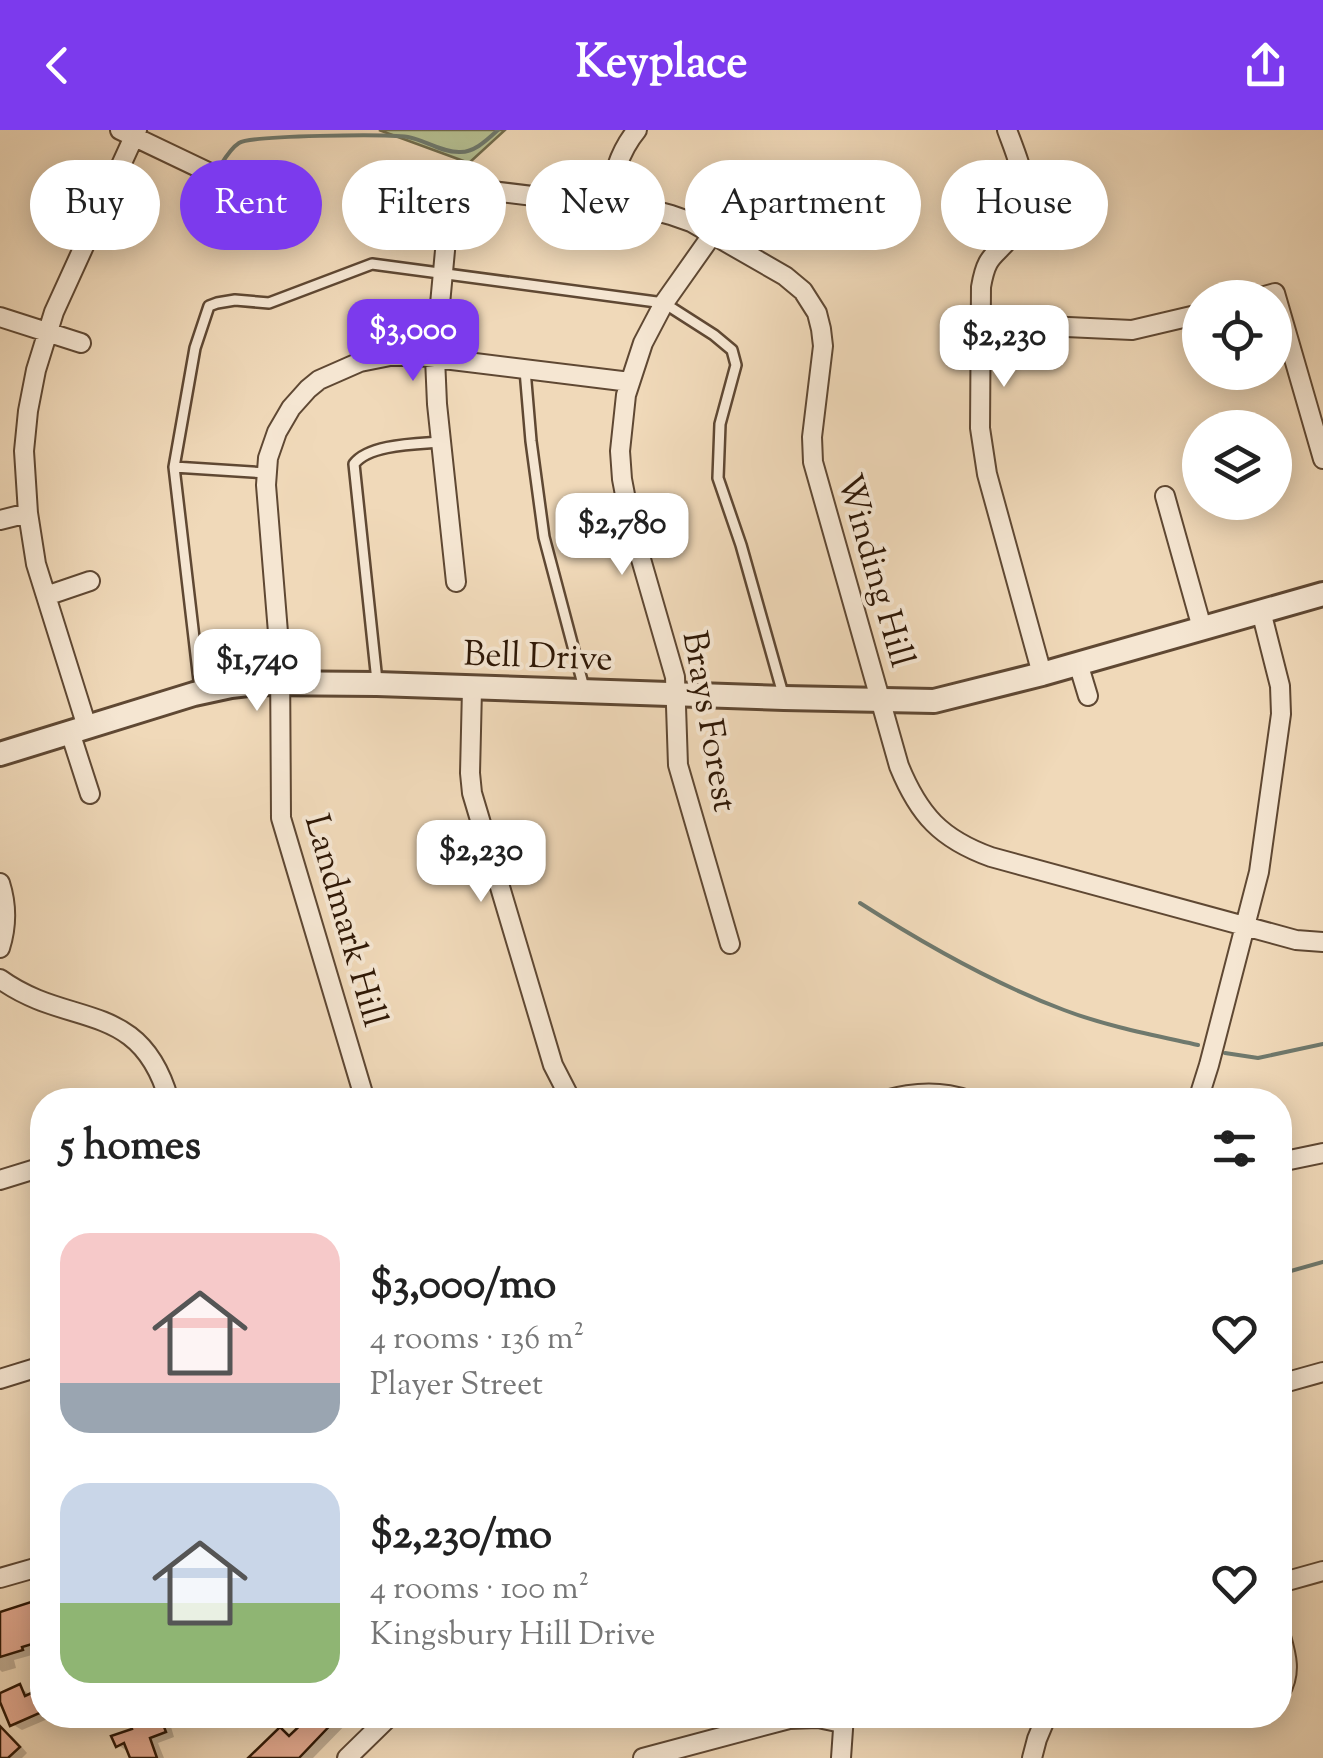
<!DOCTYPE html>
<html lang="en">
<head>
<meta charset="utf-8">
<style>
  :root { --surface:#fff; --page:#f6f6f6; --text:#222; --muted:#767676; --accent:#7c3aed }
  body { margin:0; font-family:"Sorts Mill Goudy",serif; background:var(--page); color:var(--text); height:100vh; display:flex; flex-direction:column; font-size:38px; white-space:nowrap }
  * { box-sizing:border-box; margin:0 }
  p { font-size:32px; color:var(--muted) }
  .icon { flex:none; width:55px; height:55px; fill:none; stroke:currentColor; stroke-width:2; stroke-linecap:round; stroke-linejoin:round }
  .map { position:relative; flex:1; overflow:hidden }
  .side { position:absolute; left:30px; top:958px; width:1262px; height:640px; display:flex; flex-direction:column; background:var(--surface); border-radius:40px; box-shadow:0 5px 25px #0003 }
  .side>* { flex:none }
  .banner { position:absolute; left:30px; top:30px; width:1265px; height:90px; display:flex; gap:20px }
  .buttons { position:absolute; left:1182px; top:150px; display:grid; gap:20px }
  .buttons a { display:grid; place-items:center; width:110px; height:110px; border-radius:50%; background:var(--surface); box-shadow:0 5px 25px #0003; font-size:50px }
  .price { position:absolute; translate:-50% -85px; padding:0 22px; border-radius:20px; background:#fff; color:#222; font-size:32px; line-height:65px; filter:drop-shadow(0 2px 5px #0008) }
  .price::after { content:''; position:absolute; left:50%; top:60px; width:30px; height:22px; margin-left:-15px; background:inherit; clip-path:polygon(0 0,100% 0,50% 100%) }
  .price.selected { background:var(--accent); color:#fff }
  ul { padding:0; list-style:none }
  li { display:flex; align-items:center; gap:30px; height:250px; padding:0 30px }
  li span { display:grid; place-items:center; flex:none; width:280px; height:200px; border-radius:30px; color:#555 }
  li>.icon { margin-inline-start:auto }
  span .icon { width:120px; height:120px; fill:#fffc; stroke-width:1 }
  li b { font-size:42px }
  h2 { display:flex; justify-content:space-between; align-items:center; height:120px; padding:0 30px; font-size:42px }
  .pill { padding:0 35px; border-radius:45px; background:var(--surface); box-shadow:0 5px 25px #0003; font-size:35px; line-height:90px }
  .pill.selected { background:var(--accent); color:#fff }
  header { display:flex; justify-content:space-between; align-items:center; height:130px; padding:0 30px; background:var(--accent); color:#fff; font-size:45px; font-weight:800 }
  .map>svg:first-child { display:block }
</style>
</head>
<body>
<header><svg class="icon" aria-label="back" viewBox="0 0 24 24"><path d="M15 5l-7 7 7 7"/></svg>Keyplace<svg class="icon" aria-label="share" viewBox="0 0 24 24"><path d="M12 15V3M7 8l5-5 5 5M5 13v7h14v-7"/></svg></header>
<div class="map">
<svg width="1323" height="1628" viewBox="0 0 1323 1628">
  <rect width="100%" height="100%" fill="#f0d9b9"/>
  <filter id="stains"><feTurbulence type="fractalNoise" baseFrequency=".002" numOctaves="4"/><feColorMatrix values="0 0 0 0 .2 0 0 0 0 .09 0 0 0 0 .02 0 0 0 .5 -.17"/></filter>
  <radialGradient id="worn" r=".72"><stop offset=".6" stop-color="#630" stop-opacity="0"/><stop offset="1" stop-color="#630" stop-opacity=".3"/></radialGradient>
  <path fill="#b6c092" stroke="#726c4c" stroke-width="2.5" d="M379 0H505L469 33Z"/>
  <path fill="#0003" d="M42 1470V1518L31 1522 32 1525 14 1530 16 1538 2 1542 0 1540V1485Z
    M20 1557 31 1566 42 1561V1585H57L22 1600 12 1594 0 1566Z
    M88 1585H112L106 1596Z
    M141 1585H148L157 1593 161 1591 171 1597 174 1607 158 1613 164 1628H133L127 1621 118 1615 135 1600Z
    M310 1585H355L313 1628H252L281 1600 292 1607 312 1587Z
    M3 1601 12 1606 27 1623 22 1628H0V1604Z"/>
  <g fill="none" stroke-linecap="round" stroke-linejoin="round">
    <path stroke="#6f796d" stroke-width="4" d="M220 36C225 28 231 18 239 13 252 5 386 4 408 7 425 10 440 22 459 22 474 23 487 10 498 0
      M860 773C924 814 992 853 1064 880 1106 896 1153 905 1198 915
      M1225 923 1258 928 1323 914
      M1280 1144 1323 1132"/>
  </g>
  <path fill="#e7ad94" stroke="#2f1806" stroke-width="2.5" d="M34 1471 37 1481 42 1479V1511L22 1517 23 1520 0 1527V1482Z
    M20 1554 25 1566 42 1558V1582L10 1596 0 1572V1563Z
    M134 1585H147L150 1592 161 1589 166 1602 150 1608 157 1628H130L124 1613 116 1617 111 1606 132 1599 128 1587Z
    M311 1585H340L299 1628H248L280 1597 289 1606Z
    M0 1596 20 1617 8 1628H0Z"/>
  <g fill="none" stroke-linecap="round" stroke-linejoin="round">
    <defs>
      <path id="service" d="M525 240 531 311 544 407 584 558
        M174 337 267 343
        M377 551 354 334C369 314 417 314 441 312
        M200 559 174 337 195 218 209 176 217 173 235 170 269 173 372 134 664 173 714 205 732 220 736 235 720 294 718 348 741 415 783 564"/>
      <path id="minor" d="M120 0 254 64
        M1007 0C1020 35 1037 71 1012 105 995 128 987 122 981 157L980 298 987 344 1042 544
        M608 76C613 47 618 23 637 0
        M712 105 664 173 643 213 626 265 620 321 622 349 630 391 675 547 678 635 730 814
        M1257 168 1275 163 1323 329
        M0 187 81 213
        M981 193 1132 200 1200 184
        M1165 366 1202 498
        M0 390 28 383
        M456 452 437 274 435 228 451 56 656 81 671 85 691 92 785 146 803 161 817 183 821 199 823 216 812 307 813 332 899 636C919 685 941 709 991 727L1296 810 1323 812
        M46 466 90 451
        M1078 533 1088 566
        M472 559 470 643 472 663 553 935 571 970
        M87 597 36 434 28 383 24 321 28 281 36 240 54 182 137 0
        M70 602 90 664
        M0 753C7 775 7 796 0 818
        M0 849C69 899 140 868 169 970
        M365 970 281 688 280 527 266 355 268 328 277 302 291 278 308 259 319 250 360 232 390 226H419L630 252
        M885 970C913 962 940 960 968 970
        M1198 970 1209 935 1259 742 1281 584 1280 556 1261 481
        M1280 1032 1323 1023
        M0 1050 42 1037
        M0 1249 42 1236
        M1280 1254 1323 1242
        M0 1448 42 1436
        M1280 1453 1323 1441
        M1280 1503C1286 1524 1292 1542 1280 1562
        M347 1628 391 1585
        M643 1628 789 1589 818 1588 842 1593
        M841 1628 844 1585
        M1032 1628 1037 1609 1047 1585"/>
      <path id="tertiary" d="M0 624 194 564 231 556 257 553 377 554 784 568 934 571 1042 544 1323 464"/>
    </defs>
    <use href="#service" stroke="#5f4833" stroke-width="14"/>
    <use href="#minor" stroke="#5f4833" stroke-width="22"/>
    <use href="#tertiary" stroke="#5f4833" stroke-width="28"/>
    <use href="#service" stroke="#f5e6d2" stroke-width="9"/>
    <use href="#minor" stroke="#f5e6d2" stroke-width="18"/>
    <use href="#tertiary" stroke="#f5e6d2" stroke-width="22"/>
  </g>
  <g text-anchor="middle" stroke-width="8" stroke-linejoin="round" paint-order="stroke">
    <g font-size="35" fill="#2f1806" stroke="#f5e6d2">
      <text transform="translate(877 440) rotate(74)" y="12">Winding Hill</text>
      <text transform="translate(538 525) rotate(2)" y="12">Bell Drive</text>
      <text transform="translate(711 591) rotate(80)" y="12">Brays Forest</text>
      <text transform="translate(347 790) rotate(74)" y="12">Landmark Hill</text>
    </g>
  </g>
  <rect width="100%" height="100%" filter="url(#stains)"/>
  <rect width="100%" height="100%" fill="url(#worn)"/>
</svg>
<div class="buttons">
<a><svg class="icon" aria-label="locate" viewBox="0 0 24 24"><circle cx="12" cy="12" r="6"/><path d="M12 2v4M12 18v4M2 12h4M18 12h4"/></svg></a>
<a><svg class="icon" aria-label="layers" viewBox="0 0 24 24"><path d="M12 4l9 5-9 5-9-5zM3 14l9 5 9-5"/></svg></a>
</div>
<b class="price selected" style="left:413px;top:254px">$3,000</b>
<b class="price" style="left:1004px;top:260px">$2,230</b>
<b class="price" style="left:622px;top:448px">$2,780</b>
<b class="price" style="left:257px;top:584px">$1,740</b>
<b class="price" style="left:481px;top:775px">$2,230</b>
<div class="banner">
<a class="pill">Buy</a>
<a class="pill selected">Rent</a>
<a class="pill">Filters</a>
<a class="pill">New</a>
<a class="pill">Apartment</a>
<a class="pill">House</a>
</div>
<section class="side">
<h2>5 homes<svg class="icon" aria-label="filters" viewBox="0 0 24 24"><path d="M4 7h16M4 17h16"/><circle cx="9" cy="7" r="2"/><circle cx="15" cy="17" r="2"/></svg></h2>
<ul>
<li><span style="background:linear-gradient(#f6c9c9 75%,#9aa5b1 0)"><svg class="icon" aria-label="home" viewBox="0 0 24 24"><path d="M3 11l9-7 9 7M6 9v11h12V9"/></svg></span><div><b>$3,000/mo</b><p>4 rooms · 136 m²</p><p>Player Street</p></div><svg class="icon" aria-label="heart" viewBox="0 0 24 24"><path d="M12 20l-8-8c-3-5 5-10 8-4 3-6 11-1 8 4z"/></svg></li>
<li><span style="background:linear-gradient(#c9d6e8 60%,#8fb573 0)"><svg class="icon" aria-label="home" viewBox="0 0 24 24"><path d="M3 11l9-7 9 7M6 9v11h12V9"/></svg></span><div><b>$2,230/mo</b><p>4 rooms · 100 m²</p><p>Kingsbury Hill Drive</p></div><svg class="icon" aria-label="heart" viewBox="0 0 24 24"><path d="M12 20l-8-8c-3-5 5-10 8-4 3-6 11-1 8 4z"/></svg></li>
</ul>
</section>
</div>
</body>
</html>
